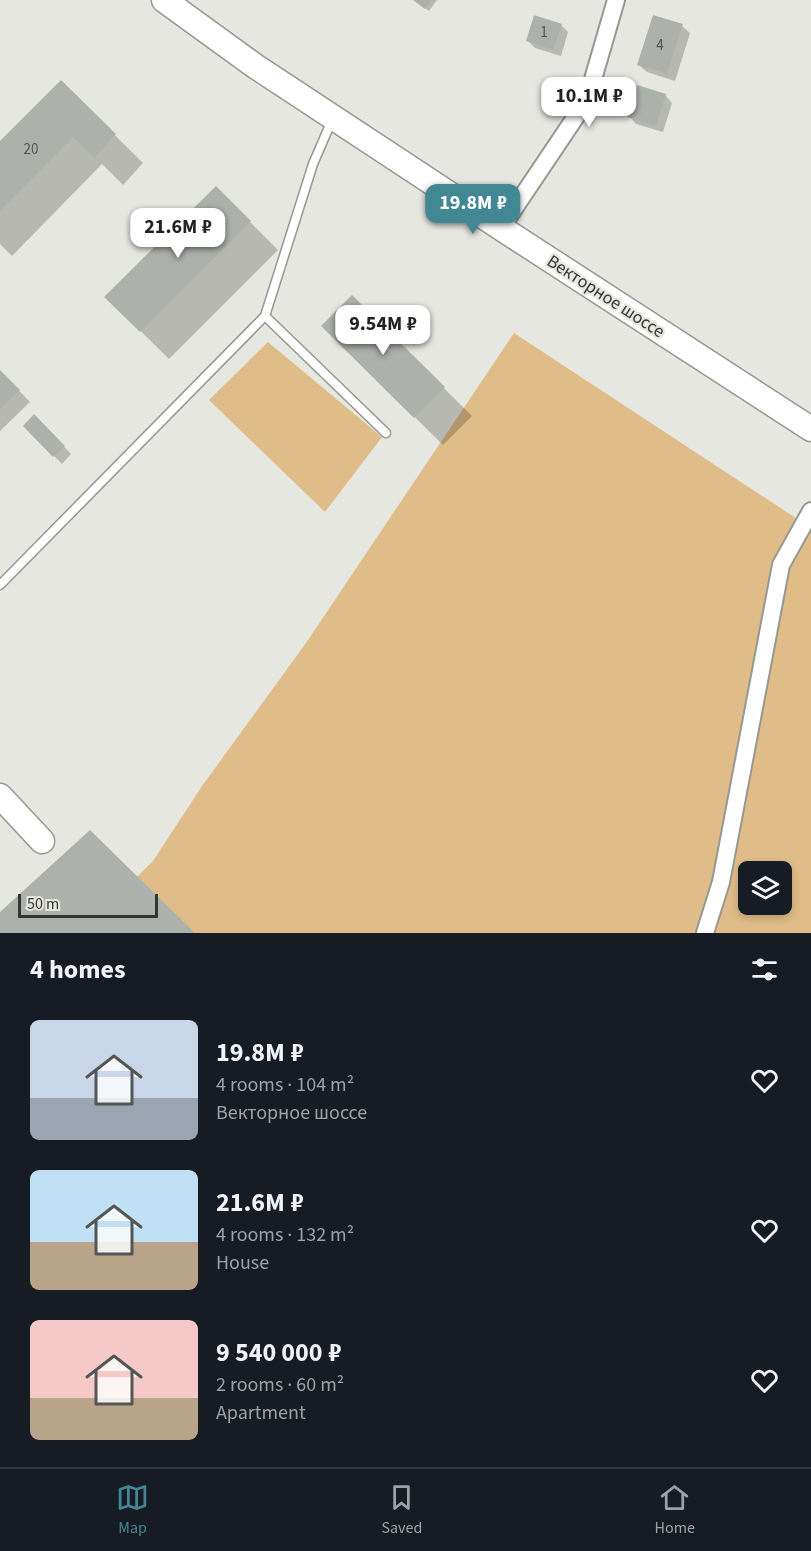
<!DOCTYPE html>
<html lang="en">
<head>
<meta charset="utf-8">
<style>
  :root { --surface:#171b24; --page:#20242c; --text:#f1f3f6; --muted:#9ea1a6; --line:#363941; --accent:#428794 }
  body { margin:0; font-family:"Source Sans 3",sans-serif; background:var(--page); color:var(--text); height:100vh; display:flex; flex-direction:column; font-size:22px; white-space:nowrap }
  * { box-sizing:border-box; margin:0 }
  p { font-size:20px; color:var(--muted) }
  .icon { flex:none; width:33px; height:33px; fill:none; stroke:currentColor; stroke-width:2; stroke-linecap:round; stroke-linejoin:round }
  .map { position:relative; height:933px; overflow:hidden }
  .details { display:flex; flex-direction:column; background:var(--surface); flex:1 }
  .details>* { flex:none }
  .controls { position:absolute; left:738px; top:861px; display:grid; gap:12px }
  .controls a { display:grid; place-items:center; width:54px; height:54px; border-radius:9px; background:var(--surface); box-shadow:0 3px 9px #0003; font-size:30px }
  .scale { position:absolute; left:18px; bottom:15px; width:140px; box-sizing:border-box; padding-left:6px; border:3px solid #353533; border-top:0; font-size:16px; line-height:21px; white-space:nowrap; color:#353533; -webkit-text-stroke:4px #e6e7e0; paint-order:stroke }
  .price { position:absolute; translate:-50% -51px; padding:0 14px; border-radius:12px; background:#fff; color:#222; font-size:20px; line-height:39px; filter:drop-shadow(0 2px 3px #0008) }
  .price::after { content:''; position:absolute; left:50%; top:36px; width:18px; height:14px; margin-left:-9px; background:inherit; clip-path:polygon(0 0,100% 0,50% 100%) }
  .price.on { background:var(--accent); color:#fff }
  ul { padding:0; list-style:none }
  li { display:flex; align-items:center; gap:18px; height:150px; padding:0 30px }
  li span { display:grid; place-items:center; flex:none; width:168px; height:120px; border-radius:9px; color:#555 }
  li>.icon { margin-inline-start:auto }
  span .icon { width:72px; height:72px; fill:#fffc; stroke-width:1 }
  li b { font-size:26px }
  h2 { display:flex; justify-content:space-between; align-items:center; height:72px; padding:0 30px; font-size:26px }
  .tab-bar { display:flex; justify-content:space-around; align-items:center; height:84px; border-top:2px solid var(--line); background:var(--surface); font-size:16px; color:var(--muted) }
  .tab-bar a { display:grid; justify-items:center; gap:3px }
  .tab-bar .on { color:var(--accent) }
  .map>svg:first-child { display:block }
</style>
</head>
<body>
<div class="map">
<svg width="811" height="933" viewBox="0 0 811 933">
  <rect width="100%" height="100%" fill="#e6e7e0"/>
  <path fill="#e0bd88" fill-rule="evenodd" d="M514 333 811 528V933H80L153 861 202 786 306 643ZM748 872H782V904H748Z
    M268 342 382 437 325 512 209 400Z"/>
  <path fill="#0003" d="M414 0H437L429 11Z
    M561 25 568 32 561 56 535 48 528 41Z
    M682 26 690 33 675 81 647 72 639 65Z
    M61 82 143 163 123 185 102 164 12 256 0 244V143Z
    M665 95 672 103 663 132 636 124 629 116Z
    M216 188 278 250 169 359 106 297Z
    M352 297 472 416 443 445 323 326Z
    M0 371 30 402 0 431Z
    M34 416 71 454 62 464 25 426Z"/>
  <path fill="#adb1ab" d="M413 0H431L425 9Z
    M534 15 562 24 553 50 526 41Z
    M653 15 683 24 667 74 637 65Z
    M61 80 116 134 94 158 73 137 0 211V141Z
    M637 85 666 94 656 126 627 117Z
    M216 186 251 221 140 332 104 297Z
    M352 295 445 387 414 418 321 326Z
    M0 370 20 390 0 409Z
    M34 414 65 446 53 457 23 426Z
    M90 830 195 933H0V912Z"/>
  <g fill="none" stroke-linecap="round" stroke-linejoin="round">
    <defs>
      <path id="lane" d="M265 316 386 433
        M0 585 265 316 313 164 332 120"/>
      <path id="street" d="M501 228 587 100 616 0
        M705 933 721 882 781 565 811 511"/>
      <path id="secondary" d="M164 0 255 66 501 228 811 429
        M0 796 42 841"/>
    </defs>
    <use href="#lane" stroke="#959790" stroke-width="11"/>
    <use href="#street" stroke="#959790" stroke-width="20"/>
    <use href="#secondary" stroke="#959790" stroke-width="27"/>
    <use href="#lane" stroke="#fff" stroke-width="8"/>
    <use href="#street" stroke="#fff" stroke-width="16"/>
    <use href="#secondary" stroke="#fff" stroke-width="24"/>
  </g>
  <g text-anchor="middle" stroke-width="4.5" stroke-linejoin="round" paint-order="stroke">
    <g font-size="15" fill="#535451">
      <text x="544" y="37">1</text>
      <text x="660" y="50">4</text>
      <text x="31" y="154">20</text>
    </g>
    <g font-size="18" fill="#353533" stroke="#e6e7e0">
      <text transform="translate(606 296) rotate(33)" y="6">Векторное шоссе</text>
    </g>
  </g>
</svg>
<div class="controls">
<a><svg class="icon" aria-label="layers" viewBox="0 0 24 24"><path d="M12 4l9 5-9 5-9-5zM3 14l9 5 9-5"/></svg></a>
</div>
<div class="scale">50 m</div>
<b class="price" style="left:589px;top:128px">10.1M ₽</b>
<b class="price on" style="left:473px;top:235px">19.8M ₽</b>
<b class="price" style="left:178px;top:259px">21.6M ₽</b>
<b class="price" style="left:383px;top:356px">9.54M ₽</b>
</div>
<section class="details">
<h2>4 homes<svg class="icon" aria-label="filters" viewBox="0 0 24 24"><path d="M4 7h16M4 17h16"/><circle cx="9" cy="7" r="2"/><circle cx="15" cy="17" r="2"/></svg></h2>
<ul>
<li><span style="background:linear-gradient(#c9d6e8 65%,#9aa5b1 0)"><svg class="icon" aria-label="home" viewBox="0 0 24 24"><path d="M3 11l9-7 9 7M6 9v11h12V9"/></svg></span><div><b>19.8M ₽</b><p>4 rooms · 104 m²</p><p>Векторное шоссе</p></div><svg class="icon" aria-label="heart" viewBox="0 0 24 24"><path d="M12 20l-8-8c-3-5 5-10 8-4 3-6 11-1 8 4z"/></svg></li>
<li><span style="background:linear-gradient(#bfe0f5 60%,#b9a48a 0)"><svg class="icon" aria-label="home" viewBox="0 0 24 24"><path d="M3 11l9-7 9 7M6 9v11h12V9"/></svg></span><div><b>21.6M ₽</b><p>4 rooms · 132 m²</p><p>House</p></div><svg class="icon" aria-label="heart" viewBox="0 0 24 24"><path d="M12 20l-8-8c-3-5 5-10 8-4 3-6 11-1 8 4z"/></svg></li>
<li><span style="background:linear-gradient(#f6c9c9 65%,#b9a48a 0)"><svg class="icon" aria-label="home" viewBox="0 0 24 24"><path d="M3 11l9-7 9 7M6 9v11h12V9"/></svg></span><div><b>9 540 000 ₽</b><p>2 rooms · 60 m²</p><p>Apartment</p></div><svg class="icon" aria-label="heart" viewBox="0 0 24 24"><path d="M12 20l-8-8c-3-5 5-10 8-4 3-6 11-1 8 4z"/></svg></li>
</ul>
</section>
<nav class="tab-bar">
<a class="on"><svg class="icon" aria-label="map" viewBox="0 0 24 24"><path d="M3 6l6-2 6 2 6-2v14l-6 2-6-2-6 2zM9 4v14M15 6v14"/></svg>Map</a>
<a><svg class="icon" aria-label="saved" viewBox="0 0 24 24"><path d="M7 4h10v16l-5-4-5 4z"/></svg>Saved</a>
<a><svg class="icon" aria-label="home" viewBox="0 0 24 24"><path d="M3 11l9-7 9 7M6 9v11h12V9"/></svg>Home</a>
</nav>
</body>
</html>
